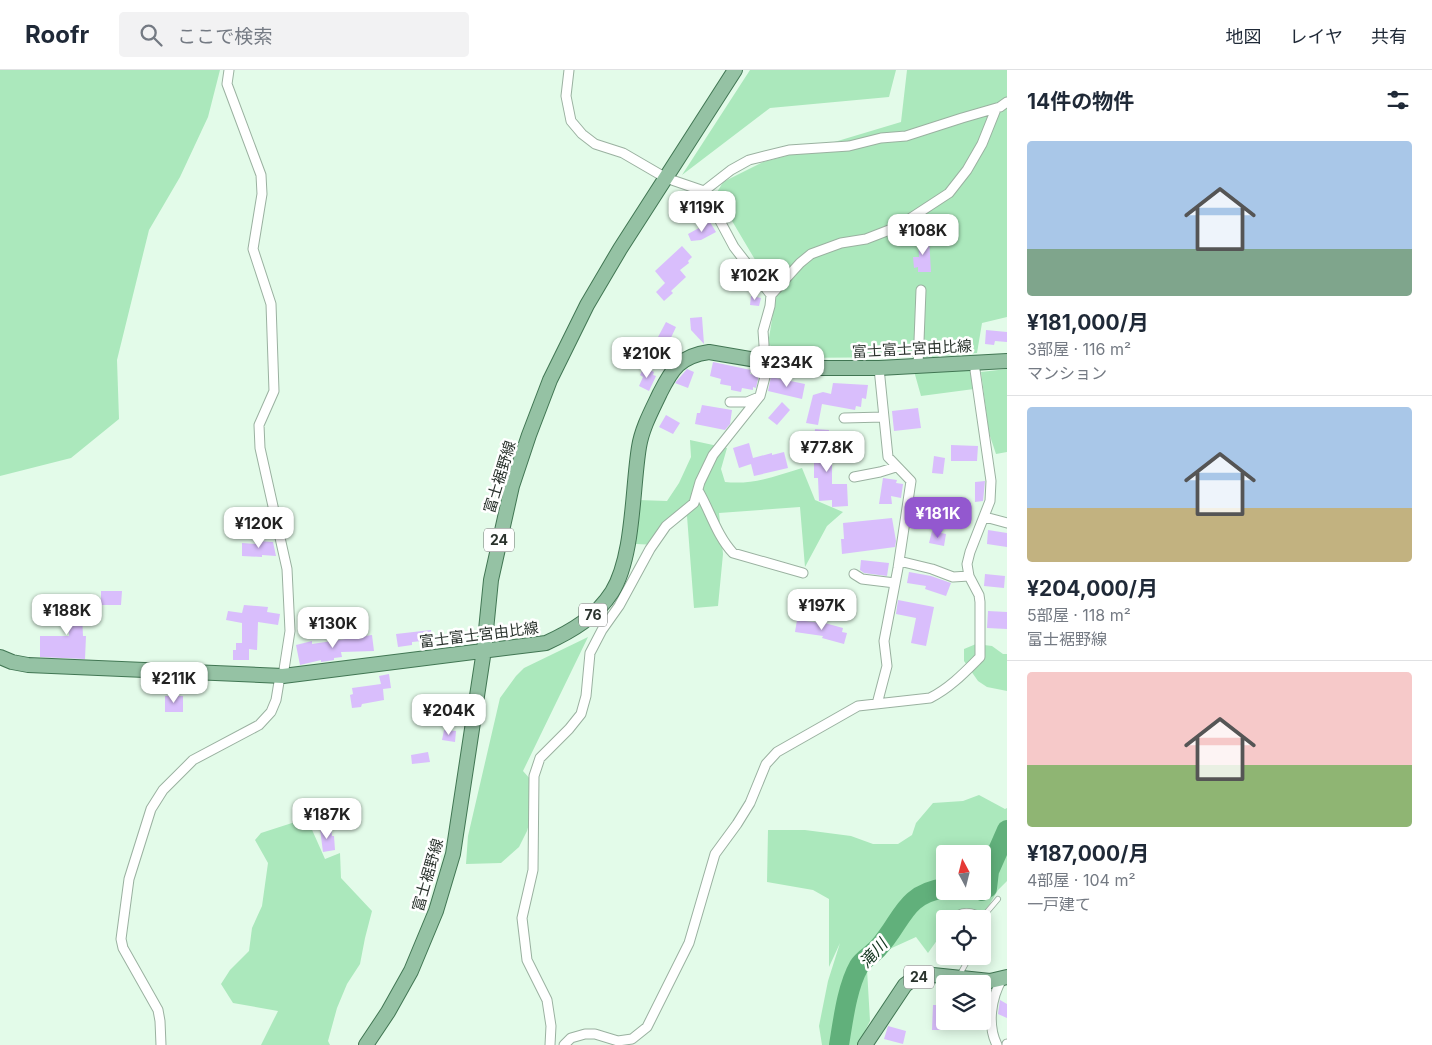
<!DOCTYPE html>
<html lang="ja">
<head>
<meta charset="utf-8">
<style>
  :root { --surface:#fff; --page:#f2f2f3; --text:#1f2937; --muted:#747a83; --line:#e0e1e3; --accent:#9358cf }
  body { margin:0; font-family:Inter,"Noto Sans JP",sans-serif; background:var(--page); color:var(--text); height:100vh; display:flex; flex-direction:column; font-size:19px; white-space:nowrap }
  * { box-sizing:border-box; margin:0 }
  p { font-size:16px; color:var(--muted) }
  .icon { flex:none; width:28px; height:28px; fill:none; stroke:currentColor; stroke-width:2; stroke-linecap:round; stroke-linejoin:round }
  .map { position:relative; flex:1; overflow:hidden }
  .sheet { display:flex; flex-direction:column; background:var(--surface); width:425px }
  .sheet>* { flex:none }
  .needle { width:32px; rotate:353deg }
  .buttons { position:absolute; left:936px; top:775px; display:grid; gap:10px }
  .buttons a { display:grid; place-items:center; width:55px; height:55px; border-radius:5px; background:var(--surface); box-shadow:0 2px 12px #0003; font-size:25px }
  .price { position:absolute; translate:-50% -42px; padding:0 11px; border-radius:10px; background:#fff; color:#222; font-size:16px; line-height:32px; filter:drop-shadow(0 1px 2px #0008) }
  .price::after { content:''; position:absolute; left:50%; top:30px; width:15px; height:11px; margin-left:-8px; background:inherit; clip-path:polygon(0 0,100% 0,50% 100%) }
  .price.selected { background:var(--accent); color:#fff }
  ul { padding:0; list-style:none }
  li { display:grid; align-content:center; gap:10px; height:265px; padding:0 20px }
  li+li { border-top:1px solid var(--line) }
  li span { display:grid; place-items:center; height:155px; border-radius:5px; color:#555 }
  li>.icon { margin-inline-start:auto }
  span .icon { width:90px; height:90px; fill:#fffc; stroke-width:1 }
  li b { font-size:21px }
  h2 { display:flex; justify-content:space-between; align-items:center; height:60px; padding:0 20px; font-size:21px }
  header { display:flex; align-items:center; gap:30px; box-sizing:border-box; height:70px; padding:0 25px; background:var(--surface); border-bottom:1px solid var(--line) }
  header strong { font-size:24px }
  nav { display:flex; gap:28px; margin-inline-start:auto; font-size:18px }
  .search { width:350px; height:45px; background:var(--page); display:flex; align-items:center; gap:12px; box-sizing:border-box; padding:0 18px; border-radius:5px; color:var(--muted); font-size:19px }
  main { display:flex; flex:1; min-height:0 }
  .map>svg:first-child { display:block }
</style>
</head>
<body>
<header>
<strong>Roofr</strong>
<div class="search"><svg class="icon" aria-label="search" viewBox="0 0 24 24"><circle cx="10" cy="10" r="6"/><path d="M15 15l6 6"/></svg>ここで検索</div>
<nav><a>地図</a><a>レイヤ</a><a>共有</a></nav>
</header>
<main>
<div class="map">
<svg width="1007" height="975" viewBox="0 0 1007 975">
  <rect width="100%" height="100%" fill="#e3fbe9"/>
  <path fill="#abe8bc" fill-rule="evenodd" d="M0 0H220L208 47 180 107 149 160 117 290 119 349 71 388 0 406Z
    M750 0H896L889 27 770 38 682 105Z
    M907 0H1007V247L982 253 977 283 919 288 930 280 917 287 788 288 768 274 776 225 716 124 723 112 763 92 801 82 901 52Z
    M971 298 974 319 921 326 914 301Z
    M1007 299V382L996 384 989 363 981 302Z
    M690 370 727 378 721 399 725 412C753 415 776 406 802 398L815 430 843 442 827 456 805 497 800 437 719 443 723 484 718 536 694 538 687 446 669 459 658 475 636 474 638 430 667 431 679 413 691 387Z
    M588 567 523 701 539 719 527 761 519 777 501 793 466 794 468 766 500 628 516 606 524 598Z
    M976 574 992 576 1003 584H1007V621L987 617 978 611 964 591V579Z
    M979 725 1005 739 1007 738V811L998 820 981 849 966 841 957 849H945V859L928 883 916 867 883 882 867 899 870 951 858 975H822L819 956 828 911 840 873 829 897V829L813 820 767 812 768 760H805L851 766 873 774H898L912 765 916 753 933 733 963 731ZM945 784H982V821H945Z
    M292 753H309L325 789 340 783 341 808 372 841 365 868 360 894 347 914 337 938 328 971 330 975H261L278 941 233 933 221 914 230 900 249 881 252 858 262 836 268 793 255 770 261 763Z"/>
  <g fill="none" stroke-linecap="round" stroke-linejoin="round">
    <path stroke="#61b07b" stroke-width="20" d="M982 821 987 818 989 801 1007 760
      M839 975C843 951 847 917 859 896 863 889 873 884 878 878 903 851 903 824 945 818"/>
  </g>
  <path fill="#d9befc" d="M710 152 716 162 701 170 691 171 688 164Z
    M929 167 931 202H918V197L914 198 913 187H919L918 168Z
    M682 176 692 187 688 191 689 193 680 200 686 207 671 221 673 223 664 231 656 222 665 213 655 201Z
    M751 226 761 228 759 236 750 235Z
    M702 247 704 274 691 260 690 248Z
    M666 252 676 257 669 272 658 267Z
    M986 260 1007 262V272L995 271 994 275 985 274Z
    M713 292 751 300 750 304 759 305 756 318 753 317V320L742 318 741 322 731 320V316L720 314 721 309 710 306Z
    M644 297 654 302 653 305 656 306 649 321 639 316 643 307 640 305Z
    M687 299 694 302 688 318 675 313Z
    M771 307 805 314 802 329 768 321Z
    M833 313 868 315 866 329 862 328 861 337 856 336 855 340 822 334 818 355 806 353 813 325 823 322 831 324Z
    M782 332 790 340 777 355 768 348Z
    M702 335 732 340 730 354 725 360 695 354 697 343H700Z
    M918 338 921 358 894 361 892 341Z
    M666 345 680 353 673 364 659 357Z
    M815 359 829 360 825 395H832V414H847L848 436 832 437V430L819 431 818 408H814V385L813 384Z
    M749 373 753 388 772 383V385L784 382 788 398 754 406 751 394 739 398 733 378Z
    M951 375 978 376 977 391H951Z
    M934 386 945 388 943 404 932 403Z
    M883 408 897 410 896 413 903 414 901 428 891 426 892 434H879Z
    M985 411 983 431 975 432V412Z
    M916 427 941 432 937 449 913 443Z
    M892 448 896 471 895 477 842 484 841 469H844L843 453Z
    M988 460 1007 463V477L987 474Z
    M932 461 946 464 944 476 929 473Z
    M257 471 273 472 276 486 262 485V487L242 486V473L256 474Z
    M861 490 889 493 887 506 864 503 860 500Z
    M909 502 931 506 951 513 946 526 925 519 926 516 907 513Z
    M985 504 1005 506 1004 518 984 516Z
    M101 521H122L121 535H101Z
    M81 524 83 566H86L85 589 40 587V566H69L68 525Z
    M898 530 934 537 926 576 911 573 916 548 896 544Z
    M244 535 268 537 267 542 280 544 278 555 258 552 257 580 249 579V590H233V580H236V573H242V553L226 550 228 541 242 543Z
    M988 541 1007 542V559L987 558Z
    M797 550 821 553V552L843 558 842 562 847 563 844 574 822 568 823 566 795 562Z
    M431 560 432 570 412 572V575L398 577 396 564Z
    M372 565 374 581 341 582 342 587 334 588V590L321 592V590L300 595 296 575 312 571V574Z
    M389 604 391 618 383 619 384 630 362 634 361 637 352 638 350 625 353 624 352 618 381 614 379 606Z
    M165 626H183V642H165Z
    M444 660 456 661 455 672 442 670Z
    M428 682 430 692 412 694 411 685Z
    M331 758 332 766H334L335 780 323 782 320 759Z
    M982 922 989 925 986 938 982 937Z
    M1000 930 1007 934V948L998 944Z
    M933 935H945V951H952L951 960H932Z
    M888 956 906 961 903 974 884 969Z"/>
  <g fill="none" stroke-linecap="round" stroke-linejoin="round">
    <defs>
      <path id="service" d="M951 849C958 840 966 839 977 843L980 849
        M981 849 998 829
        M945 860V859
        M959 906 970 886"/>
      <path id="minor" d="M229 0 227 14 261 105 262 124 253 179 271 234 274 321 259 355 260 378 287 499 290 561 283 606
        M704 121 731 100 749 90 789 80 849 76 881 68 906 66 962 48 1000 37 1007 32
        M771 225 800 193 811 184 841 173 866 169 897 157 949 123 967 100 982 74 996 39
        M918 296 921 220
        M730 332H747L759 327
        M844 348 884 347
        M854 407 880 402 896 397
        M699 422C710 441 717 466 733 483L803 503
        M985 447 1007 453
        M899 491 932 499 953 507 969 506
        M854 504 862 509 895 513
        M877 634 887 596 884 571 898 498 911 411 888 387 879 298
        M161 975 160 951 158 940 123 878 121 869 129 809 151 739 163 720 193 690 259 655 271 642 276 630 280 606
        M550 975 551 956 547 930 527 890 522 848 533 800 534 706 540 688 569 659 581 644 586 626 590 583 602 560 619 536 650 479 666 456 694 433 700 412 713 385 760 326 766 303 763 261 770 236 771 225 734 177 704 121 666 108 623 83 595 74 582 64 571 51 566 26 569 0
        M564 975 571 968 585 964H595L618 971 632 969 647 957 689 873 715 784 737 754 750 733 766 694 777 682 858 636 930 628C950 618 965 602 980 587V532L979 525 969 506 967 494 970 482 990 431 991 411 974 293
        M997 975C987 955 991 928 1002 909
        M1007 975V974"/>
      <path id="primary" d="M0 587 12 592 28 595 283 606 546 573C572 561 596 547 612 522 634 486 632 420 639 377 642 358 652 340 660 323 672 299 680 286 709 282L804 298H879L1007 291
        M366 975 388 942 411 901 436 841 453 784 484 580 491 510 512 416 529 365 550 310 587 235 620 179 735 0
        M865 975 905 915 916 907 933 905 990 911 1007 907"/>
    </defs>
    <use href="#service" stroke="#9ab1a0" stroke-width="6"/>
    <use href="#minor" stroke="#9ab1a0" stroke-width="11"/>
    <use href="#primary" stroke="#417653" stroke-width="16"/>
    <use href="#service" stroke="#fff" stroke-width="4.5"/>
    <use href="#minor" stroke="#fff" stroke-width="9"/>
    <use href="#primary" stroke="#95c2a4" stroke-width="14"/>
  </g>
  <g text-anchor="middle" stroke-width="5" stroke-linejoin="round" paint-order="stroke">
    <g fill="#fff" stroke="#6a706c" stroke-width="1">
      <rect x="484" y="458.5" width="30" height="23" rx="4"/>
      <rect x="579" y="533.5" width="28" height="23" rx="4"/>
      <rect x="904" y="895.5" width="30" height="23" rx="4"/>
    </g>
    <g font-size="14" font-weight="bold" fill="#2a332d">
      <text x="499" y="475">24</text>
      <text x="593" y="550">76</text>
      <text x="919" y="912">24</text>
    </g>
    <g font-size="15" fill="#2a332d" stroke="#fff">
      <text transform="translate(912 279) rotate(-3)" y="5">富士富士宮由比線</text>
      <text transform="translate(500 407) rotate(-73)" y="5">富士裾野線</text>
      <text transform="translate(479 565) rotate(-7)" y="5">富士富士宮由比線</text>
      <text transform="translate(428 805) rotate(-74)" y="5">富士裾野線</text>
    </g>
    <g font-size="16" font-style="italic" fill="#11331d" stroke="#fff">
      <text transform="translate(873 883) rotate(-48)" y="6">滝川</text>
    </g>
  </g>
</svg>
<div class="buttons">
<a><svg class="needle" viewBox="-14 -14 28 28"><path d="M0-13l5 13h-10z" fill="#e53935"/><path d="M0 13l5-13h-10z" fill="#747a83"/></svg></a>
<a><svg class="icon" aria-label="locate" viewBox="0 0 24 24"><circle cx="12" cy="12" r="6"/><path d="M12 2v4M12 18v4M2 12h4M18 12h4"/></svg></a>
<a><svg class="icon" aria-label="layers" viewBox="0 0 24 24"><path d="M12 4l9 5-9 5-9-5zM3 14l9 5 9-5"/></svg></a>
</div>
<b class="price" style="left:702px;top:163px">¥119K</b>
<b class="price" style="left:923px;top:186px">¥108K</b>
<b class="price" style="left:755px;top:231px">¥102K</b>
<b class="price" style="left:647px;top:309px">¥210K</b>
<b class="price" style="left:787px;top:318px">¥234K</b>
<b class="price" style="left:827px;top:403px">¥77.8K</b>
<b class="price selected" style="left:938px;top:469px">¥181K</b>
<b class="price" style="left:259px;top:479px">¥120K</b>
<b class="price" style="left:822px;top:561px">¥197K</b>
<b class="price" style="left:67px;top:566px">¥188K</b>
<b class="price" style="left:333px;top:579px">¥130K</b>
<b class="price" style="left:174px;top:634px">¥211K</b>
<b class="price" style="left:449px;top:666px">¥204K</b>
<b class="price" style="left:327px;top:770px">¥187K</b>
</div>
<section class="sheet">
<h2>14件の物件<svg class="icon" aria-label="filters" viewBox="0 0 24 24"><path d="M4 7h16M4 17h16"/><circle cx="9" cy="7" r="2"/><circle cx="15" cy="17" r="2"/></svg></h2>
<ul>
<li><span style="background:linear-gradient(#a9c7e8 70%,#7fa58c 0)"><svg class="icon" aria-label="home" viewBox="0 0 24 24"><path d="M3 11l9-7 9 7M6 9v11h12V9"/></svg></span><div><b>¥181,000/月</b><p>3部屋 · 116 m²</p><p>マンション</p></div></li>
<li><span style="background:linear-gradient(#a9c7e8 65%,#c2b280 0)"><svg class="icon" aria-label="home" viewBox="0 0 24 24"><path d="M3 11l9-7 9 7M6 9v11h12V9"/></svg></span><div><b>¥204,000/月</b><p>5部屋 · 118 m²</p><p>富士裾野線</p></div></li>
<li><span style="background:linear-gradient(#f6c9c9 60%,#8fb573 0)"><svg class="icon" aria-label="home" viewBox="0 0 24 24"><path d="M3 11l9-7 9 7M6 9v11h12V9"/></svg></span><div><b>¥187,000/月</b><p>4部屋 · 104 m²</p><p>一戸建て</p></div></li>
</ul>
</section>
</main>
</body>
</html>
